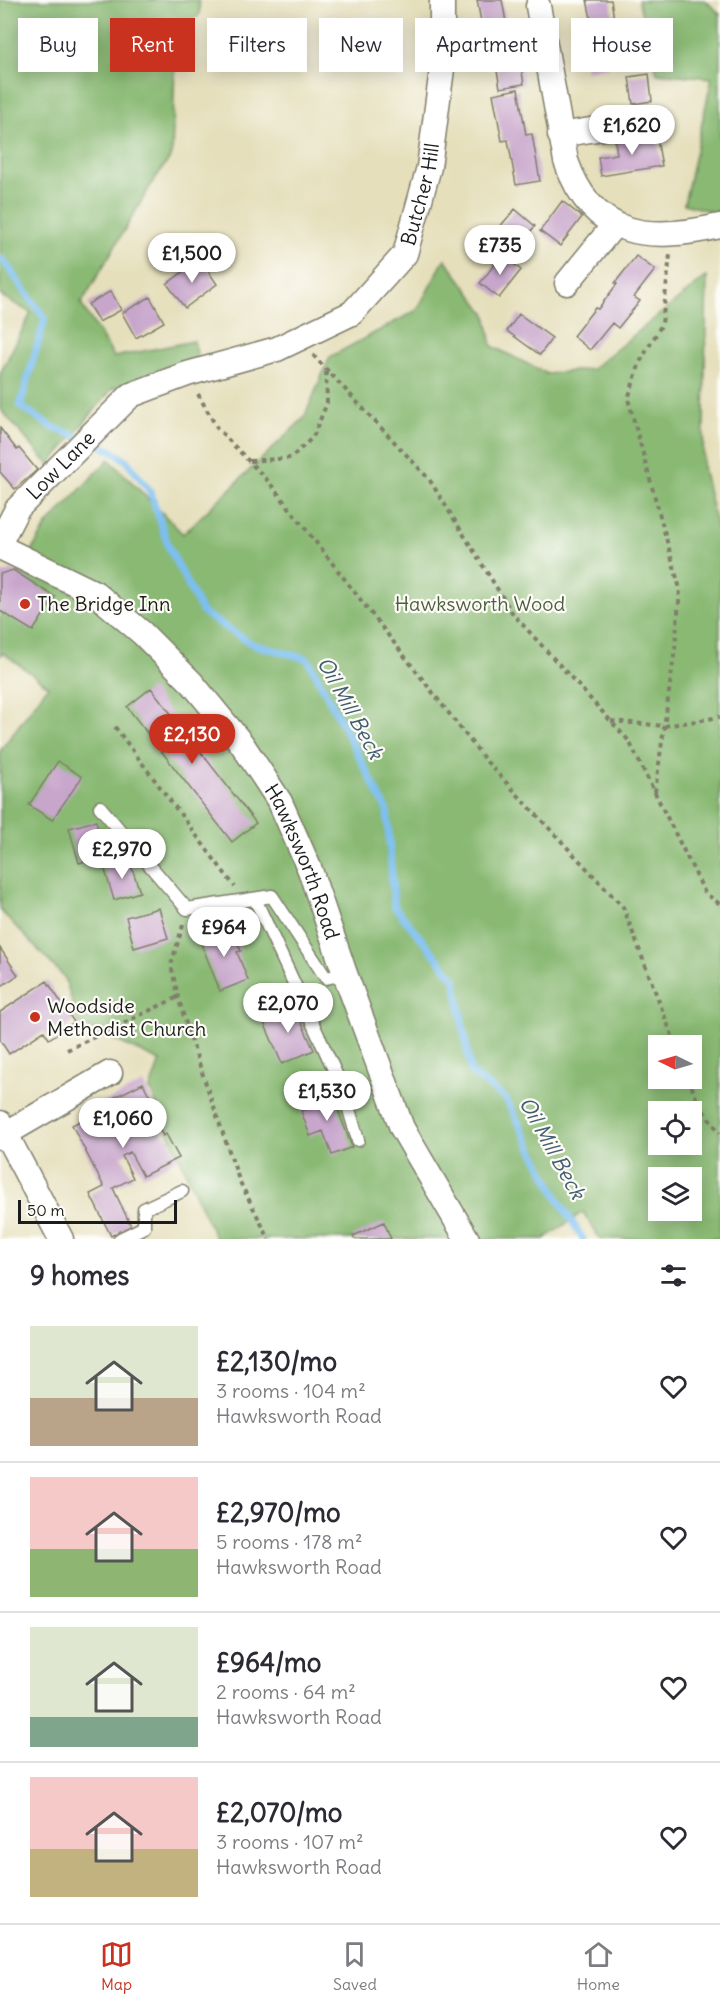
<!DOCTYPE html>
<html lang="en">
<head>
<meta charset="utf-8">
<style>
  :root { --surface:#fff; --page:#f2f2f3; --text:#2b2b33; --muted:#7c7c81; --line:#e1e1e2; --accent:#c8321e }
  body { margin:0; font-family:Delius,sans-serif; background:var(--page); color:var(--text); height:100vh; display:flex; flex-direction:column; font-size:22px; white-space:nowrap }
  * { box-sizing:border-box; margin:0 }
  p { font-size:20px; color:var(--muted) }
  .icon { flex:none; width:33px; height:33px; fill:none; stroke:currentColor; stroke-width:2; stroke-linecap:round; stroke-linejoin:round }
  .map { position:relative; height:1239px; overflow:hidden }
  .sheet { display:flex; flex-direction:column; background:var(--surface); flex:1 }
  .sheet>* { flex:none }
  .guide { position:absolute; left:18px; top:18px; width:684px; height:54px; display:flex; gap:12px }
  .needle { width:39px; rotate:275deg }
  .controls { position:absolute; left:648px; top:1035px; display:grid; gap:12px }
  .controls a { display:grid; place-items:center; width:54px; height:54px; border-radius:0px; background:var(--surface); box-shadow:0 3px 15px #0003; font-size:30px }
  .scale { position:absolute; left:18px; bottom:15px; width:159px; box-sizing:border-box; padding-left:6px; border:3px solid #1c1c1c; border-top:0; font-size:16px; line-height:21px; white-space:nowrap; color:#1c1c1c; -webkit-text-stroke:4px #fdfcf7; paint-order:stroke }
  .price { position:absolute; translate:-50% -51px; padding:0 14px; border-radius:21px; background:#fff; color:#222; font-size:20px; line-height:39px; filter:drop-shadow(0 2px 3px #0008) }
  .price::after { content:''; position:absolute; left:50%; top:36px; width:18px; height:14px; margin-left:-9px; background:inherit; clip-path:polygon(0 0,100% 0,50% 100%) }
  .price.active { background:var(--accent); color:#fff }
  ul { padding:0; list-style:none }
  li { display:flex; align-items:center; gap:18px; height:150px; padding:0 30px }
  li+li { border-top:2px solid var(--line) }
  li span { display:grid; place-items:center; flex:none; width:168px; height:120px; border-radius:0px; color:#555 }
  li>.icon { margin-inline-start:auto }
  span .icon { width:72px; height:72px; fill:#fffc; stroke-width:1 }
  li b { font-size:26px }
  h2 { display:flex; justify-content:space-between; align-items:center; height:72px; padding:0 30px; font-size:26px }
  .tag { padding:0 21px; border-radius:0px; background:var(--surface); box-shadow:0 3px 15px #0003; font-size:21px; line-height:54px }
  .tag.active { background:var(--accent); color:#fff }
  .tab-bar { display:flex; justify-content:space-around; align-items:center; height:84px; border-top:2px solid var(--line); background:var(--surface); font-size:16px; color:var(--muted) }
  .tab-bar a { display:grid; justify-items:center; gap:3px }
  .tab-bar .active { color:var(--accent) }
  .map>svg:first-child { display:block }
</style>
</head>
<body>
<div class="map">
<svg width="720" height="1239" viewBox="0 0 720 1239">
  <rect width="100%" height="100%" fill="#fdfcf7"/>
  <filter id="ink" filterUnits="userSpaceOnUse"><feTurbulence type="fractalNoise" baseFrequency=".0167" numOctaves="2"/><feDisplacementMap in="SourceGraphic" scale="12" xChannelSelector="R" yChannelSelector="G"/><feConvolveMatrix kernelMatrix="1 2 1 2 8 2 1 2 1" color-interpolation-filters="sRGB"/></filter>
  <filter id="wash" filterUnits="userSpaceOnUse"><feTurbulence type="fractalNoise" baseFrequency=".008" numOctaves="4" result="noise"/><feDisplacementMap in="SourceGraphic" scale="24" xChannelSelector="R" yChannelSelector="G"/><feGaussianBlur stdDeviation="1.35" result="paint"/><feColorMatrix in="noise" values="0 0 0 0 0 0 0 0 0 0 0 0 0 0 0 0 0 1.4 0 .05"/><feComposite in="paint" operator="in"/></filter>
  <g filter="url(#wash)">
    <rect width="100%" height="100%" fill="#e5dfbb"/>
    <path fill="#89b973" stroke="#526a48" stroke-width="1.5" fill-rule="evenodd" d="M0 0H199L200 14 176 35 172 155 152 183 81 304 114 357 194 341 198 358 112 389 49 465 0 409V374L31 313 0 295Z
      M638 0H705L720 14V214L684 204 712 78 657 73Z
      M445 259 486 314 492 346 547 374 592 369 707 276 703 467 720 543V1239H600L583 1212 544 1239H216L203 1212 150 1089 160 1061 78 1023 65 978 0 910V751L48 686 3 653 0 656V603L47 525 109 459 183 534 304 418 330 357 417 310ZM658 1046H692V1078H658ZM658 1112H692V1144H658ZM658 1178H692V1210H658Z"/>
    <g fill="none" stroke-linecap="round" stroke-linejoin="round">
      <path stroke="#7cbff2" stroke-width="7" d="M0 260H3L45 319 20 406 52 427 81 438
        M91 442 111 450 127 461 150 491 169 548 202 612 252 644 308 659 387 810 394 906 455 979 471 1073 506 1099 561 1204 583 1239"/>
    </g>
    <g id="blocks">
      <path fill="#c8a6cc" d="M477 0H502L509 38 516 36 524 84 500 88 492 42 485 44Z
        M587 0H611L614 19 600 22 609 67 586 71 577 25 592 23Z
        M649 74 652 101 633 104 629 77Z
        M518 89 526 135 532 134 540 181 516 185 508 140 502 141 493 94Z
        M656 134 662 166 601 176 598 157 617 154 615 141Z
        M562 201 582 217 560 246 540 231Z
        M515 209 535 226 512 254 491 237Z
        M502 255 521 270 499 298 480 283Z
        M636 256 655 270 634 297 640 301 618 328 612 323 590 350 573 336 595 308 598 309 617 284 615 283Z
        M200 259 217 284 185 308 167 284Z
        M111 291 121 310 99 322 88 304Z
        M150 297 164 322 136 338 122 313Z
        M519 314 552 338 540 355 507 331Z
        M0 428 17 450 19 448 37 470 15 489 0 472Z
        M13 570 55 597 33 631 0 611V574Z
        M151 688 256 823 232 842 127 707Z
        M58 761 82 777 52 820 29 805Z
        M96 821 105 855 79 863 69 828Z
        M129 859 140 892 114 900 104 867Z
        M159 908 168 938 134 948 126 917Z
        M230 925 241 951 237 952 248 980 220 991 199 938Z
        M0 948 18 975 0 987Z
        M47 981 74 1022 49 1039 44 1031 9 1054 0 1040V1012Z
        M293 1004 314 1050 282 1064 262 1018Z
        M143 1083 157 1111 151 1114 163 1136 166 1134 179 1158 143 1176 130 1152 122 1156 133 1178 113 1188 131 1226 111 1236 90 1194 104 1187 72 1125 101 1110 112 1132 116 1129 103 1103Z
        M331 1091 352 1147 332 1155 323 1131 310 1136 301 1111 313 1107 310 1099Z
        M384 1222 391 1239H354L353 1236Z"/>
    </g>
  </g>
  <g filter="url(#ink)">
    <use href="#blocks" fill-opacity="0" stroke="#807e6c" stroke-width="1.5"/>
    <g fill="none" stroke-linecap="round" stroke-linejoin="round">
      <defs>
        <path id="service" d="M100 807 187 909 272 896 326 978 345 974
          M255 899 343 1089 358 1140
          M120 1239 144 1227V1209L182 1191"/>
        <g id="minor">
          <path d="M538 6 566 161C593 239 649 242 720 226"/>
          <path d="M560 135 609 127"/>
          <path d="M567 283 615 224"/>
          <path id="s1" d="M0 542 17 509 131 395 187 374 277 349 352 313 405 254 429 167 442 69V0"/>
          <path id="s2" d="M0 547 95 593 142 633 192 683 242 744 280 802 310 870 345 974 402 1128 467 1239"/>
          <path d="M0 1123 61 1239"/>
          <path d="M0 1137 110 1073"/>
        </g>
      </defs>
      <use href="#service" stroke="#807e6c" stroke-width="15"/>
      <use href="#minor" stroke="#807e6c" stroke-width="27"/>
      <path stroke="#807e6c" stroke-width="4" stroke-dasharray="4.5 4.5" stroke-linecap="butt" d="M313 355 429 479 513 614 629 741 705 893 720 904
        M198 394 217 428 269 482 486 761 623 907 676 1046
        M250 461 291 458 313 437 327 403 326 369
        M611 721 665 726 720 717
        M115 727 235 887
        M655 792 675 649 680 589 628 399 640 362 662 324 670 255
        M183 925 171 965 178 997 192 1043 239 1180 269 1239
        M67 1050 178 997
        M688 1078 699 1105 720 1133"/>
      <use href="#service" stroke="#fff" stroke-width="12"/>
      <use href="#minor" stroke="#fff" stroke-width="24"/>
    </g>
  </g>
  <g fill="#c8321e" stroke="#fdfcf7" stroke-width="2">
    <circle cx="25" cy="604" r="6"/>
    <circle cx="35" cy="1017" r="6"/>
  </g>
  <g text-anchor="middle" stroke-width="4.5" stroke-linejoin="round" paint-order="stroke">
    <g font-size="20" fill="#1c1c1c" stroke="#fdfcf7">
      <text dy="7" stroke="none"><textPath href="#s1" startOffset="576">Butcher Hill</textPath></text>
      <text dy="7" stroke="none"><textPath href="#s1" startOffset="99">Low Lane</textPath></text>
      <text dy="7" stroke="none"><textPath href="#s2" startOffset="450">Hawksworth Road</textPath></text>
    </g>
    <g font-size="20" fill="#1c1c1c" stroke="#fdfcf7" text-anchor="start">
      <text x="37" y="611">The Bridge Inn</text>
      <text x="47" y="1013">Woodside<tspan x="47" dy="23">Methodist Church</tspan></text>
    </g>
    <g font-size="20" fill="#4e5e41" stroke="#fdfcf7">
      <text x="480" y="611">Hawksworth Wood</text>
    </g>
    <g font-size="21" font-style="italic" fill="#425d72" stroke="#fdfcf7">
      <text transform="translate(350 708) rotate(61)" y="7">Oil Mill Beck</text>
      <text transform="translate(552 1148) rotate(61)" y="7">Oil Mill Beck</text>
    </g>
  </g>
</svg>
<div class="controls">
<a><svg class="needle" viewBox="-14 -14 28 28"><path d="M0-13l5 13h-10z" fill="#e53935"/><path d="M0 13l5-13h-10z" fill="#7c7c81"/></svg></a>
<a><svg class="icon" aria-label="locate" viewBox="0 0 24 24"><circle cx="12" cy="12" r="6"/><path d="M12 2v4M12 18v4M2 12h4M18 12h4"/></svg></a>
<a><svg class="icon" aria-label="layers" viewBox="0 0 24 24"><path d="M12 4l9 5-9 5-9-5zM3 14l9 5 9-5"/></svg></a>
</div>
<div class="scale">50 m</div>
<b class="price" style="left:632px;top:156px">£1,620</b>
<b class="price" style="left:500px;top:276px">£735</b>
<b class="price" style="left:192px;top:284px">£1,500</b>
<b class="price active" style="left:192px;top:765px">£2,130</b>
<b class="price" style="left:122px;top:880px">£2,970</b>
<b class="price" style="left:224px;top:958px">£964</b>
<b class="price" style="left:288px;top:1034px">£2,070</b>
<b class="price" style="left:327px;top:1122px">£1,530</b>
<b class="price" style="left:123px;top:1149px">£1,060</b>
<div class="guide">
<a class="tag">Buy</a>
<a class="tag active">Rent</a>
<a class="tag">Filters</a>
<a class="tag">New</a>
<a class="tag">Apartment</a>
<a class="tag">House</a>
</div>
</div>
<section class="sheet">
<h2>9 homes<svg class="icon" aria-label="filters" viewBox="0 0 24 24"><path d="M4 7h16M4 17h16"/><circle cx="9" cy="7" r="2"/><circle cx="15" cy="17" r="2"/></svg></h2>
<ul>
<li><span style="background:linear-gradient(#dfe7d0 60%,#b9a48a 0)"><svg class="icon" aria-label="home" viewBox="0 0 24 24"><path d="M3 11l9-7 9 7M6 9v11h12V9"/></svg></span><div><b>£2,130/mo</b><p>3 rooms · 104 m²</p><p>Hawksworth Road</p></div><svg class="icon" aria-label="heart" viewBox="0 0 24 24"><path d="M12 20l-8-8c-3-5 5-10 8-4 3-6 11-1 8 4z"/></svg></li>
<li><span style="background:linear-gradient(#f6c9c9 60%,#8fb573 0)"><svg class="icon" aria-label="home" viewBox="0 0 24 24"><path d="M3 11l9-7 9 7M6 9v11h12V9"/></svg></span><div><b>£2,970/mo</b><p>5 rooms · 178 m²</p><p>Hawksworth Road</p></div><svg class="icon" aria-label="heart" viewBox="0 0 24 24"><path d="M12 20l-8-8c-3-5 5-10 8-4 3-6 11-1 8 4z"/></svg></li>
<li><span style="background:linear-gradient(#dfe7d0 75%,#7fa58c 0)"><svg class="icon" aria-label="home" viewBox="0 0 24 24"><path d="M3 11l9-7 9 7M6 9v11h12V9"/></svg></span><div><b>£964/mo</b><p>2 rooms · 64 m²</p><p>Hawksworth Road</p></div><svg class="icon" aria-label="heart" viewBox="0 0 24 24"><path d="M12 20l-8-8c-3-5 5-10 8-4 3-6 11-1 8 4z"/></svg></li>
<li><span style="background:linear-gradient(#f6c9c9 60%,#c2b280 0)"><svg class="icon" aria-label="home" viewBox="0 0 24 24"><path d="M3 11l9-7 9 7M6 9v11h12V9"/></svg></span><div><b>£2,070/mo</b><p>3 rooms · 107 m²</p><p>Hawksworth Road</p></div><svg class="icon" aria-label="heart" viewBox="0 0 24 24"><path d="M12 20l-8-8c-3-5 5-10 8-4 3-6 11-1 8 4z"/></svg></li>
</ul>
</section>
<nav class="tab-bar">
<a class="active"><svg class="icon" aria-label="map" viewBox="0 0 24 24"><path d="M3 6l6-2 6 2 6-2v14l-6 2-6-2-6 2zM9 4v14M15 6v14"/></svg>Map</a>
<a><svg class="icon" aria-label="saved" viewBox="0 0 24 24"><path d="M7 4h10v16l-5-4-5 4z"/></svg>Saved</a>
<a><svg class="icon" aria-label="home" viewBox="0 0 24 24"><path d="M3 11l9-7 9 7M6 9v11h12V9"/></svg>Home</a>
</nav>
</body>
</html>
